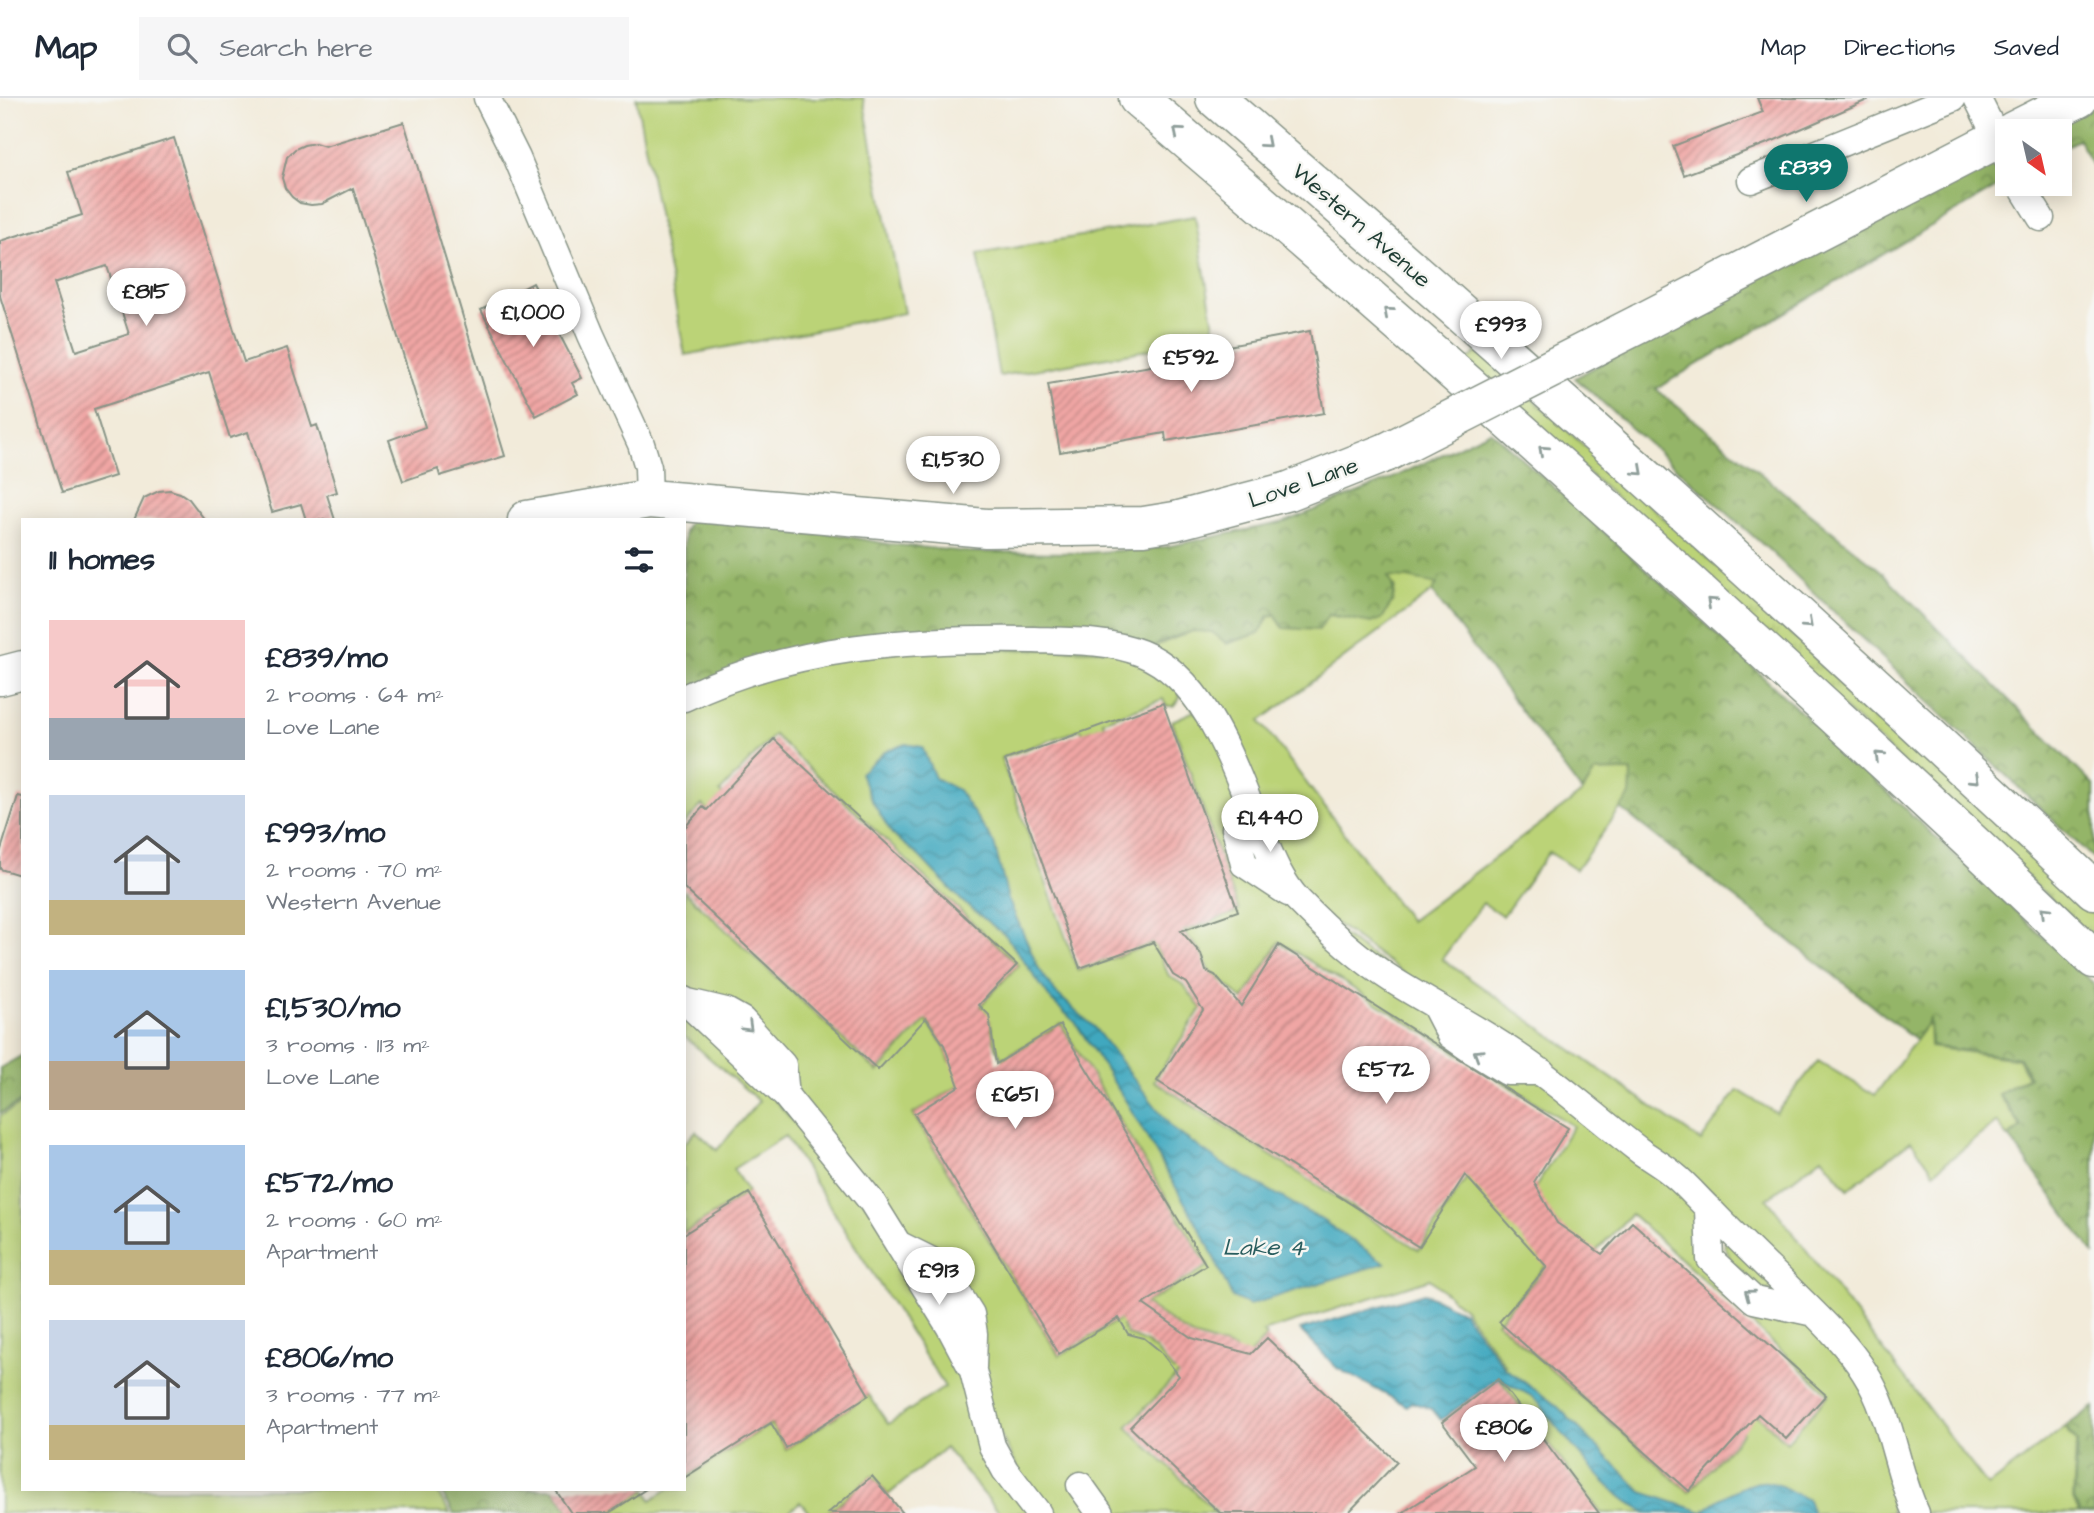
<!DOCTYPE html>
<html lang="en">
<head>
<meta charset="utf-8">
<style>
  :root { --surface:#fff; --page:#f6f6f7; --text:#1f2937; --muted:#747a83; --line:#e0e1e3; --accent:#0f766e }
  body { margin:0; font-family:"Architects Daughter",sans-serif; background:var(--page); color:var(--text); height:100vh; display:flex; flex-direction:column; font-size:26px; white-space:nowrap }
  * { box-sizing:border-box; margin:0 }
  p { font-size:23px; color:var(--muted) }
  .icon { flex:none; width:38px; height:38px; fill:none; stroke:currentColor; stroke-width:2; stroke-linecap:round; stroke-linejoin:round }
  .map { position:relative; flex:1; overflow:hidden }
  .sheet { position:absolute; left:21px; top:420px; width:665px; height:973px; display:flex; flex-direction:column; background:var(--surface); border-radius:0px; box-shadow:0 4px 18px #0003 }
  .sheet>* { flex:none }
  .needle { width:46px; rotate:146deg }
  .controls { position:absolute; left:1995px; top:21px; display:grid; gap:14px }
  .controls a { display:grid; place-items:center; width:77px; height:77px; border-radius:0px; background:var(--surface); box-shadow:0 4px 18px #0003; font-size:35px }
  .price { position:absolute; translate:-50% -60px; padding:0 16px; border-radius:24px; background:#fff; color:#222; font-size:23px; line-height:46px; filter:drop-shadow(0 2px 4px #0008) }
  .price::after { content:''; position:absolute; left:50%; top:42px; width:21px; height:16px; margin-left:-10px; background:inherit; clip-path:polygon(0 0,100% 0,50% 100%) }
  .price.selected { background:var(--accent); color:#fff }
  ul { padding:0; list-style:none }
  li { display:flex; align-items:center; gap:21px; height:175px; padding:0 28px }
  li span { display:grid; place-items:center; flex:none; width:196px; height:140px; border-radius:0px; color:#555 }
  li>.icon { margin-inline-start:auto }
  span .icon { width:84px; height:84px; fill:#fffc; stroke-width:1 }
  li b { font-size:30px }
  h2 { display:flex; justify-content:space-between; align-items:center; height:84px; padding:0 28px; font-size:30px }
  header { display:flex; align-items:center; gap:42px; box-sizing:border-box; height:98px; padding:0 35px; background:var(--surface); border-bottom:2px solid var(--line) }
  header strong { font-size:33px }
  nav { display:flex; gap:38px; margin-inline-start:auto; font-size:24px }
  .search { width:490px; height:63px; background:var(--page); display:flex; align-items:center; gap:18px; box-sizing:border-box; padding:0 24px; border-radius:0px; color:var(--muted); font-size:26px }
  .map>svg:first-child { display:block }
</style>
</head>
<body>
<header>
<strong>Map</strong>
<div class="search"><svg class="icon" aria-label="search" viewBox="0 0 24 24"><circle cx="10" cy="10" r="6"/><path d="M15 15l6 6"/></svg>Search here</div>
<nav><a>Map</a><a>Directions</a><a>Saved</a></nav>
</header>
<div class="map">
<svg width="2094" height="1415" viewBox="0 0 2094 1415">
  <defs>
    <pattern id="grass-tufts" width="24" height="20" patternUnits="userSpaceOnUse" patternTransform="scale(1.75)"><rect width="24" height="20" fill="#bbd377"/><path d="M3 7l-1-3M5 7V3M7 7l1-3M15 17l-1-3M17 17v-4M19 17l1-3" fill="none" stroke="#a0b668"/></pattern>
    <pattern id="forest-crowns" width="20" height="18" patternUnits="userSpaceOnUse" patternTransform="scale(1.75)"><rect width="20" height="18" fill="#94b568"/><path d="M2 6a3 3 0 1 1 6 0M12 15a3 3 0 1 1 6 0" fill="none" stroke="#789456"/></pattern>
    <pattern id="water-waves" width="16" height="10" patternUnits="userSpaceOnUse" patternTransform="scale(1.75)"><rect width="16" height="10" fill="#3fa8bf"/><path d="M0 5q4-4 8 0t8 0" fill="none" stroke="#348a9c"/></pattern>
    <pattern id="building-hatch" width="6" height="6" patternUnits="userSpaceOnUse" patternTransform="scale(1.75)"><rect width="6" height="6" fill="#f0a6a4"/><path d="M-1 1l2-2M0 6l6-6M5 7l2-2" fill="none" stroke="#c28886"/></pattern>
  </defs>
  <rect width="100%" height="100%" fill="#f6f6f2"/>
  <filter id="ink" filterUnits="userSpaceOnUse"><feTurbulence type="fractalNoise" baseFrequency=".0143" numOctaves="2"/><feDisplacementMap in="SourceGraphic" scale="14" xChannelSelector="R" yChannelSelector="G"/><feConvolveMatrix kernelMatrix="1 2 1 2 8 2 1 2 1" color-interpolation-filters="sRGB"/></filter>
  <filter id="wash" filterUnits="userSpaceOnUse"><feTurbulence type="fractalNoise" baseFrequency=".00686" numOctaves="4" result="noise"/><feDisplacementMap in="SourceGraphic" scale="28" xChannelSelector="R" yChannelSelector="G"/><feGaussianBlur stdDeviation="1.57" result="paint"/><feColorMatrix in="noise" values="0 0 0 0 0 0 0 0 0 0 0 0 0 0 0 0 0 1.4 0 .05"/><feComposite in="paint" operator="in"/></filter>
  <g filter="url(#wash)">
    <rect width="100%" height="100%" fill="#f2ebda"/>
    <path fill="url(#grass-tufts)" stroke="#6d8856" stroke-width="2" d="M1479 252 1988 715 2094 817V841L1467 263Z"/>
    <path fill="url(#forest-crowns)" stroke="#5a794e" stroke-width="2" d="M2094 2V70L2079 41 2060 52V33H2028Z
      M2007 43V83L1656 291 1881 473 2094 688V761L1770 453 1575 280Z
      M1491 333 1678 500 2094 886V1156L2009 1039 2022 1029 1999 996 2029 979 2019 960 1931 948 1930 922 1915 941 1620 710 1630 697 1631 673 1595 674 1582 694 1432 494 1437 486 1389 479C1398 497 1392 504 1382 521L1370 525 1329 516 1318 532 1283 530 1275 516 1268 519 1260 535 1227 545C1195 522 1178 539 1144 552L684 594V433L692 419 812 432 889 446 968 454 1086 455 1165 449 1285 424 1391 381Z
      M23 957V1003L0 1015V970Z
      M2094 1309V1415H2080L2074 1401 2077 1344 2066 1328Z
      M439 1391H554L570 1415H454Z"/>
    <path fill="#bbd377" stroke="#6d8856" stroke-width="2" d="M636 0H863L904 215 685 257Z
      M1195 118 1216 240 999 278 978 156Z
      M1388 479 1407 480 1437 486 1432 494 1260 623 1410 823 1582 695 1595 674 1631 673 1630 697 1576 772 1549 754 1503 818 1483 805 1442 861 1701 1043 1738 992 1776 1015 1818 963 1875 997 1929 924 1930 949 2018 961 2027 979 1998 996 2021 1029 2008 1039 1997 1024 1934 1074 1911 1043 1848 1091 1822 1059 1767 1101 1988 1388 2065 1329 2076 1344 2073 1401 2079 1415H1919L1882 1306 1709 1109 1473 926 1297 797 1235 663 1145 552 1193 533 1212 534 1227 546 1260 535 1268 520 1275 516 1283 530 1319 532 1328 517 1371 525 1382 521 1393 503 1395 489Z
      M875 551 1119 552 1181 590 1179 602 1173 608H1166L1163 601 1103 623 1104 627 1083 635 1081 631 1001 660 1078 873 1154 845 1169 878 1184 887 1199 908 1202 909 1154 983 1419 1152 1469 1076 1553 1160 1497 1224 1689 1394 1743 1335 1739 1330 1754 1314 1787 1344 1829 1296 1631 1116 1590 1160 1530 1098 1573 1028 1279 844 1243 902C1233 894 1218 876 1209 873L1202 855 1184 834 1239 813 1172 623 1201 610 1231 663 1243 766 1540 978 1703 1113 1705 1162 1813 1218 1844 1251 1895 1364 1891 1415H1601L1499 1280 1506 1268 1464 1211 1430 1181 1263 1234 1267 1238 1227 1280 1222 1270 1235 1251 1192 1238 1145 1206 1208 1168 1061 926 1002 961C989 942 996 924 980 908L1018 867 774 637 720 694 751 723 737 739 702 707 684 726V607L716 591Z
      M684 793 878 974 926 922 944 948 950 964 956 962 976 977 913 1016 1059 1258 1130 1215 1122 1228 1127 1237C1150 1243 1160 1255 1173 1273H1181L1127 1329 1217 1415H1041L901 1145 684 900Z
      M684 904 871 1104 1037 1415H1000L945 1350 888 1397 872 1378 827 1415H809L800 1404 787 1415H609L646 1392 651 1402 668 1391H684V1381L771 1326 786 1351 869 1297 888 1326 945 1289 785 1038 733 1071 748 1094 684 1135V1046L696 1033 717 1052 759 1003 684 938Z
      M23 1005V1391H435L450 1415H0V1018Z
      M1727 1143 1780 1193 1762 1192 1731 1163 1724 1146Z"/>
    <path fill="url(#water-waves)" stroke="#2f727a" stroke-width="2" d="M906 646 922 649 935 680 958 692 994 745 1008 801 1038 869 1055 894 1093 928 1173 1031 1221 1065 1322 1122 1385 1165 1249 1207 1232 1199 1204 1138 1127 1005 1075 924 1052 903 1006 838 963 804 919 758 892 736 871 701 860 675 886 653Z
      M1424 1195 1463 1214 1505 1270 1556 1307 1642 1394 1703 1414C1711 1406 1719 1401 1730 1395 1767 1375 1773 1384 1808 1402L1813 1415H1647C1613 1401 1577 1353 1553 1324 1547 1317 1543 1308 1536 1302 1526 1292 1510 1291 1500 1279L1441 1322 1432 1311 1411 1304 1407 1308 1337 1270 1300 1232Z"/>
    <g id="blocks">
      <path fill="url(#building-hatch)" fill-rule="evenodd" d="M1757 0H1872L1773 43 1684 77 1673 48 1763 14Z
        M404 24 505 358 440 378 438 371 403 383 389 342 425 329 353 90 322 106 311 107 300 105 292 99 285 90 282 80 287 59 295 51 304 47 315 45 325 48Z
        M174 40 244 264 287 250 312 329 317 327 326 357 337 394 327 397 335 422H306L301 406 272 414 248 334 230 340 209 274 94 311 115 378 62 395 0 198V143L82 117 68 74ZM107 168 129 236 76 253 54 185Z
        M533 185 582 280 572 285 578 296 536 318 481 212Z
        M1310 233 1324 315 1166 343 1165 335 1060 354 1048 286 1151 268V262Z
        M170 392 180 395 189 401 205 422H134L144 400 159 393Z
        M1163 605 1238 813 1181 833 1201 856 1206 873 1215 877 1241 908 1279 847 1568 1030 1534 1084 1557 1125 1602 1156 1632 1124 1826 1297 1786 1341 1758 1316 1689 1393 1499 1224 1547 1169 1465 1077 1419 1149 1157 983 1203 912 1186 885 1173 877 1153 844 1080 870 1005 662Z
        M774 641 1017 867 979 907 989 917 996 966 1060 927 1206 1167 1143 1206 1192 1240 1213 1246 1251 1256 1267 1240 1397 1364 1348 1415H1220L1130 1329 1179 1278 1160 1253 1144 1240 1128 1236 1119 1220 1059 1256 914 1016 959 988 944 947 926 920 878 972 684 790V730L703 709 707 712Z
        M18 698 23 699V778L0 771V755Z
        M749 1095 869 1297 786 1350 771 1325 684 1380V1136Z
        M1498 1281 1553 1354 1599 1415H1402L1475 1368 1442 1324Z
        M872 1378 903 1415H828Z
        M555 1391H646L609 1415H571Z"/>
    </g>
  </g>
  <g filter="url(#ink)">
    <use href="#blocks" fill-opacity="0" stroke="#889487" stroke-width="2"/>
    <g fill="none" stroke-linecap="round" stroke-linejoin="round">
      <defs>
        <path id="street" d="M487 0 517 60 591 237 641 346 648 369 649 401
          M1977 0 2007 60
          M1751 82 1953 0
          M2020 86 2041 120
          M684 600C793 547 915 540 1034 542 1069 543 1108 542 1141 555 1207 581 1234 670 1259 730 1270 756 1279 781 1298 802 1327 832 1359 861 1394 883 1434 908 1476 929 1515 956 1559 985 1598 1021 1640 1053 1651 1061 1664 1068 1674 1077 1687 1087 1698 1101 1710 1112 1733 1136 1757 1159 1781 1182 1809 1211 1843 1240 1865 1275 1892 1317 1895 1370 1916 1415
          M1249 706 1235 730 1244 766 1288 795
          M684 902 786 998 872 1104 949 1228 973 1273 992 1348 1005 1372 1038 1415
          M688 904 726 913 742 922 783 967 786 998
          M1435 908 1450 937 1473 953 1507 974H1542
          M1708 1111 1710 1161 1754 1202 1814 1215
          M900 1147 934 1164 947 1178 971 1216 974 1236 973 1269
          M1080 1387 1100 1415"/>
        <path id="secondary" d="M2013 33 2079 0
          M1641 225 2007 36
          M527 422 649 401 986 430 1144 428 1175 423 1289 393 1387 354
          M0 578 23 572"/>
        <path id="highway" d="M1138 0C1350 181 1558 364 1763 552 1875 654 1986 756 2094 861
          M1215 0C1513 258 1807 521 2094 792"/>
      </defs>
      <use href="#street" stroke="#889487" stroke-width="29"/>
      <use href="#secondary" stroke="#889487" stroke-width="41"/>
      <use href="#highway" stroke="#889487" stroke-width="41"/>
      <use href="#street" stroke="#fff" stroke-width="26"/>
      <use href="#secondary" stroke="#fff" stroke-width="38"/>
      <use href="#highway" stroke="#fff" stroke-width="38"/>
      <defs>
        <path id="secondary-bridge" d="M1387 354 1641 225"/>
      </defs>
      <use href="#secondary-bridge" stroke="#889487" stroke-width="41" stroke-linecap="butt"/>
      <use href="#secondary-bridge" stroke="#fff" stroke-width="38"/>
    </g>
    <defs><path id="oneway-chevron" d="M-2-3.5L2.5 0L-2 3.5" fill="none" stroke-width="1.6" stroke-linecap="round" stroke-linejoin="round" transform="scale(1.75)"/></defs>
    <g stroke="#8f9e9a">
      <use href="#oneway-chevron" transform="translate(1178 34) rotate(-140)"/>
      <use href="#oneway-chevron" transform="translate(1266 45) rotate(41)"/>
      <use href="#oneway-chevron" transform="translate(1388 214) rotate(-139)"/>
      <use href="#oneway-chevron" transform="translate(1543 352) rotate(-138)"/>
      <use href="#oneway-chevron" transform="translate(1639 373) rotate(42)"/>
      <use href="#oneway-chevron" transform="translate(1711 504) rotate(-138)"/>
      <use href="#oneway-chevron" transform="translate(1808 526) rotate(42)"/>
      <use href="#oneway-chevron" transform="translate(1879 658) rotate(-137)"/>
      <use href="#oneway-chevron" transform="translate(1975 681) rotate(43)"/>
      <use href="#oneway-chevron" transform="translate(2045 813) rotate(-136)"/>
      <use href="#oneway-chevron" transform="translate(748 929) rotate(44)"/>
      <use href="#oneway-chevron" transform="translate(1478 956) rotate(-148)"/>
      <use href="#oneway-chevron" transform="translate(1749 1196) rotate(-143)"/>
    </g>
  </g>
  <g text-anchor="middle" stroke-width="5" stroke-linejoin="round" paint-order="stroke">
    <g font-size="23" fill="#1f3d34" stroke="#f6f6f2">
      <text transform="translate(1362 127) rotate(41)" y="8">Western Avenue</text>
      <text transform="translate(1303 384) rotate(-19)" y="8">Love Lane</text>
    </g>
    <g font-size="24" font-style="italic" fill="#295d5e" stroke="#f6f6f2">
      <text x="1264" y="1157">Lake 4</text>
    </g>
  </g>
</svg>
<div class="controls">
<a><svg class="needle" viewBox="-14 -14 28 28"><path d="M0-13l5 13h-10z" fill="#e53935"/><path d="M0 13l5-13h-10z" fill="#747a83"/></svg></a>
</div>
<b class="price selected" style="left:1806px;top:106px">£839</b>
<b class="price" style="left:146px;top:230px">£815</b>
<b class="price" style="left:533px;top:251px">£1,000</b>
<b class="price" style="left:1501px;top:263px">£993</b>
<b class="price" style="left:1191px;top:296px">£592</b>
<b class="price" style="left:953px;top:398px">£1,530</b>
<b class="price" style="left:1270px;top:756px">£1,440</b>
<b class="price" style="left:1386px;top:1008px">£572</b>
<b class="price" style="left:1015px;top:1033px">£651</b>
<b class="price" style="left:939px;top:1209px">£913</b>
<b class="price" style="left:1504px;top:1366px">£806</b>
<section class="sheet">
<h2>11 homes<svg class="icon" aria-label="filters" viewBox="0 0 24 24"><path d="M4 7h16M4 17h16"/><circle cx="9" cy="7" r="2"/><circle cx="15" cy="17" r="2"/></svg></h2>
<ul>
<li><span style="background:linear-gradient(#f6c9c9 70%,#9aa5b1 0)"><svg class="icon" aria-label="home" viewBox="0 0 24 24"><path d="M3 11l9-7 9 7M6 9v11h12V9"/></svg></span><div><b>£839/mo</b><p>2 rooms · 64 m²</p><p>Love Lane</p></div></li>
<li><span style="background:linear-gradient(#c9d6e8 75%,#c2b280 0)"><svg class="icon" aria-label="home" viewBox="0 0 24 24"><path d="M3 11l9-7 9 7M6 9v11h12V9"/></svg></span><div><b>£993/mo</b><p>2 rooms · 70 m²</p><p>Western Avenue</p></div></li>
<li><span style="background:linear-gradient(#a9c7e8 65%,#b9a48a 0)"><svg class="icon" aria-label="home" viewBox="0 0 24 24"><path d="M3 11l9-7 9 7M6 9v11h12V9"/></svg></span><div><b>£1,530/mo</b><p>3 rooms · 113 m²</p><p>Love Lane</p></div></li>
<li><span style="background:linear-gradient(#a9c7e8 75%,#c2b280 0)"><svg class="icon" aria-label="home" viewBox="0 0 24 24"><path d="M3 11l9-7 9 7M6 9v11h12V9"/></svg></span><div><b>£572/mo</b><p>2 rooms · 60 m²</p><p>Apartment</p></div></li>
<li><span style="background:linear-gradient(#c9d6e8 75%,#c2b280 0)"><svg class="icon" aria-label="home" viewBox="0 0 24 24"><path d="M3 11l9-7 9 7M6 9v11h12V9"/></svg></span><div><b>£806/mo</b><p>3 rooms · 77 m²</p><p>Apartment</p></div></li>
</ul>
</section>
</div>
</body>
</html>
